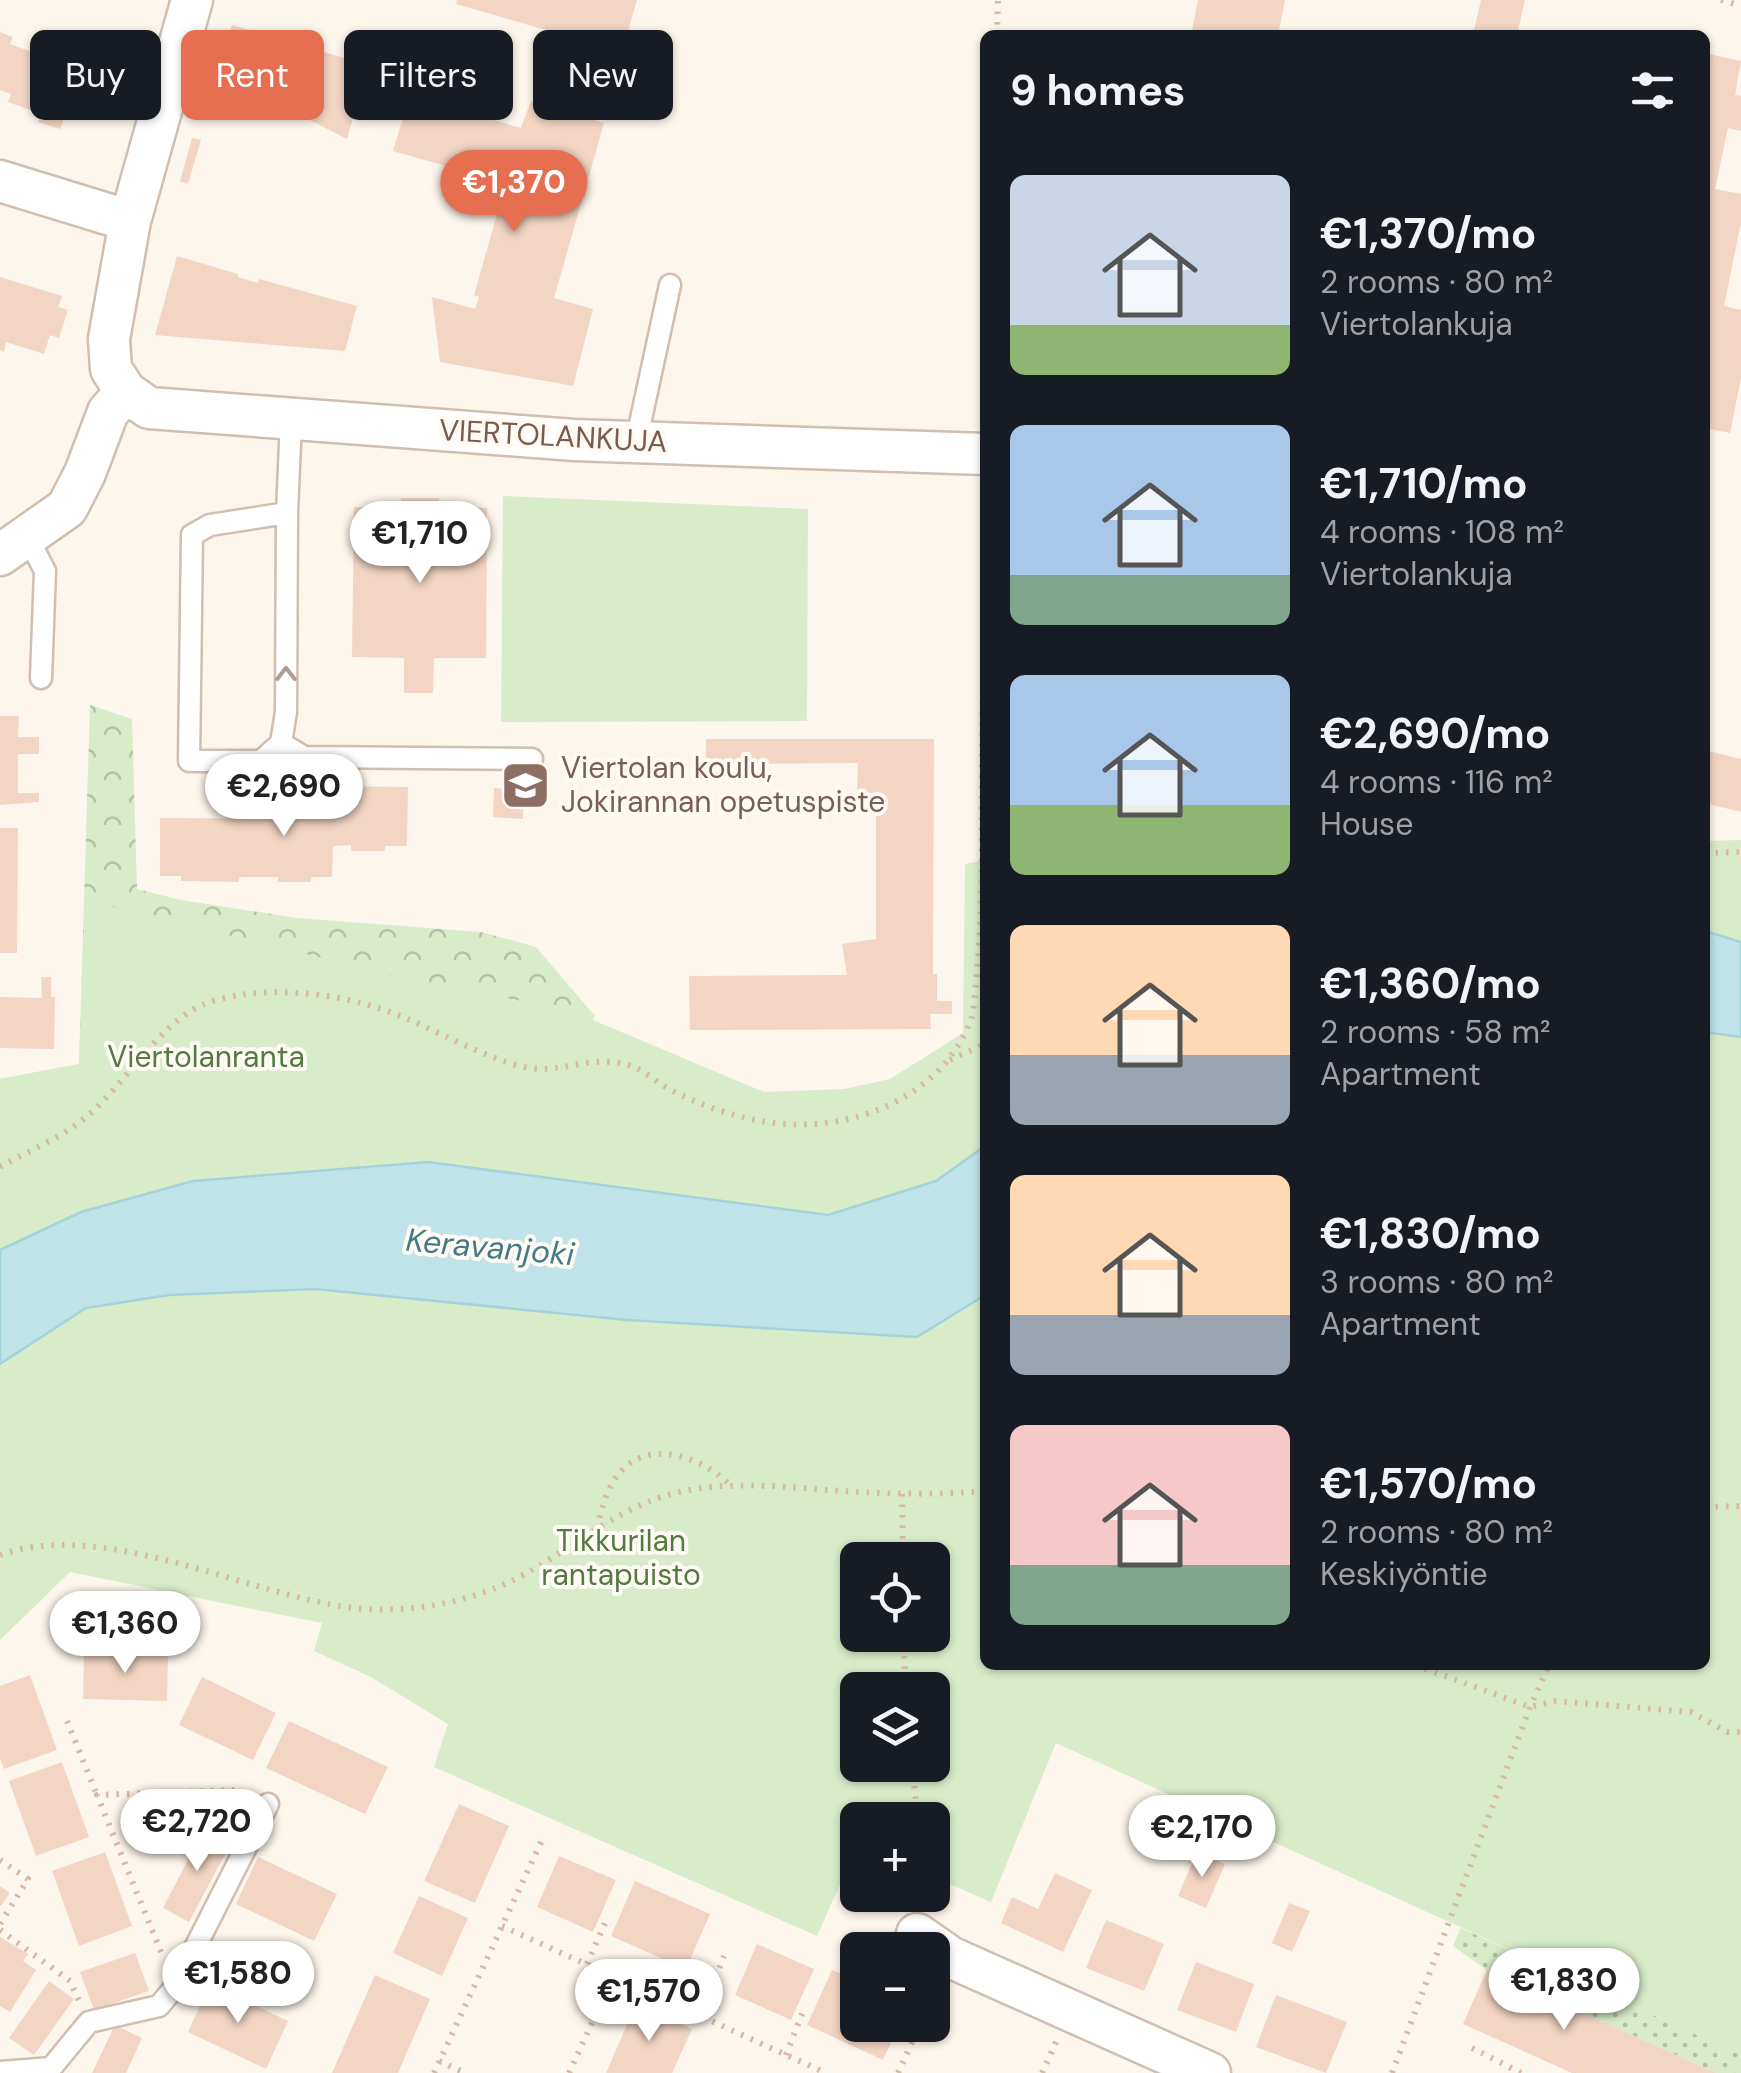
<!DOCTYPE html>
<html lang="en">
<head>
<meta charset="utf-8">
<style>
  :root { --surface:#171b24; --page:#20242c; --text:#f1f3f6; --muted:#9ea1a6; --accent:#e76f51 }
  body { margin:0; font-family:"DM Sans",sans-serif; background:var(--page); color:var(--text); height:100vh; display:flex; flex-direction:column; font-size:38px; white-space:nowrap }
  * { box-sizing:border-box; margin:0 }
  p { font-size:32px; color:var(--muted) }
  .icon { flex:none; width:55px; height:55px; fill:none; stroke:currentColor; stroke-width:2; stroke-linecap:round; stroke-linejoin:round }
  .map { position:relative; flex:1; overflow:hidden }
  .side { position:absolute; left:980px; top:30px; width:730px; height:1640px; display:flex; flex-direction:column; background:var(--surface); border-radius:15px; box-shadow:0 2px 8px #0004 }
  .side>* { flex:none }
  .top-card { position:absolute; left:30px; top:30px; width:800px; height:90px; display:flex; gap:20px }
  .tools { position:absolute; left:840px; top:1542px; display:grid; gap:20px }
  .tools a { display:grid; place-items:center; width:110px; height:110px; border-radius:15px; background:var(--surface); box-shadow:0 2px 8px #0004; font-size:50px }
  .price { position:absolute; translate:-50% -85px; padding:0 22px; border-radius:35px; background:#fff; color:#222; font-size:32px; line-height:65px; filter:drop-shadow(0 2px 5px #0008) }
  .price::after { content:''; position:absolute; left:50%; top:60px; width:30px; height:22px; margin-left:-15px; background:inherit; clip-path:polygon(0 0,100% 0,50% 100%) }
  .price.on { background:var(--accent); color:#fff }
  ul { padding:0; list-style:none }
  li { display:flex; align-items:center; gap:30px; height:250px; padding:0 30px }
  li span { display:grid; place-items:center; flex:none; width:280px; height:200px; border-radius:15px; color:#555 }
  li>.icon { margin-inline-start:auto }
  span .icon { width:120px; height:120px; fill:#fffc; stroke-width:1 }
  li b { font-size:42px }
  h2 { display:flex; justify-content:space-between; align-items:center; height:120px; padding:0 30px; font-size:42px }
  .chip { padding:0 35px; border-radius:15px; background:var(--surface); box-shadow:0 2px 8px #0004; font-size:35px; line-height:90px }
  .chip.on { background:var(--accent); color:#fff }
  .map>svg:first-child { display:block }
</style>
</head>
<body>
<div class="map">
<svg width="1741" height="2073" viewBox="0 0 1741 2073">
  <defs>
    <pattern id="grass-dots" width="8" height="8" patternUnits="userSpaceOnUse" patternTransform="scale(2.5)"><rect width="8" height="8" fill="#d8ecc9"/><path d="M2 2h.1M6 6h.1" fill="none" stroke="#b4c2a5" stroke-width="1.8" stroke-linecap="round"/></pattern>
    <pattern id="forest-crowns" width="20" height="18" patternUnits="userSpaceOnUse" patternTransform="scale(2.5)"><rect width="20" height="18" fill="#d8ecc9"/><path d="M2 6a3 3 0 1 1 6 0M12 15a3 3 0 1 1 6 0" fill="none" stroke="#b4c2a5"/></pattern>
  </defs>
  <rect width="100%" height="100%" fill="#fdf6ec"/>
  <path fill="url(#grass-dots)" d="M1461 1928 1741 2055V2073H1716L1487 1970 1453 1946Z"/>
  <path fill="url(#forest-crowns)" d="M90 705 132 719 137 889 181 900 297 918 481 932 536 947 595 1016 581 1042 0 1079 79 1064Z"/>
  <path fill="#d8ecc9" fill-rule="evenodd" d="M503 496 808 509 807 721 501 722Z
    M1741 840V942L1705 931V841Z
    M985 860V1146L936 1181 828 1215 428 1162 193 1181 81 1212 0 1250V1079L79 1064 85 900 404 978 569 1010 764 1092 844 1089 890 1079 963 1033 965 864Z
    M1705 1032 1741 1037V2055L1056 1743 991 1902 933 1877 932 1820H858L857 1846 817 1936 434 1767 448 1724 371 1677 314 1651 322 1623 70 1572 0 1640V1364L86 1308 169 1295 315 1289 627 1320 917 1337 985 1295V1665H1705ZM858 1560H932V1635H858ZM858 1690H932V1765H858Z"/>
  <path fill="#bfe3e8" stroke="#a5d3da" stroke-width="2.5" d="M1705 931 1741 942V1037L1705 1032Z
    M985 1146V1295L917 1337 627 1320 315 1289 169 1295 86 1308 0 1364V1250L81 1212 193 1181 428 1162 828 1215 936 1181Z"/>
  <path fill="#f3d5c3" d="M457 0H637L622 52 456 4Z
    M1198 0H1285L1278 35H1191Z
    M1481 0H1525L1517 35H1473Z
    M232 25 368 65 347 139 216 72Z
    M0 32 13 37 10 44 43 56 41 65 73 76 70 84 83 89 76 109 68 106 60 129 38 122 41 114 8 102 11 94 0 90Z
    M1705 53 1741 61 1735 95 1741 96V131L1728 128 1715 189 1741 194V223L1724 306 1741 310V378L1730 433 1705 428Z
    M410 95 521 128 531 101 604 123 554 298 593 309 573 386 440 362 432 297 475 309 479 297 474 295 506 183 393 151Z
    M192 138 201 140 188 184 180 181Z
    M177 256 238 274V277L258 283 259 279 357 306 345 351 155 335Z
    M0 277 62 296 58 307 68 310 59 338 50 335 44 354 6 342 4 352 0 350Z
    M401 498H439V508H487L486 658H434L433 693H404V658L352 657 354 507H401Z
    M0 716H19L18 737H39V754H18V793H39V802L0 805Z
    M706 739H934L933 974H937V1001H952V1014H930L931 1029 690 1030 689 976 847 975 842 944 876 939V794H857L858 763 706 764Z
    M1705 750 1741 759V812L1705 803Z
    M332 786 408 787 407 846H385V851H351V845L333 846 332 877H311V882H278V877H239V882L181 881V876H160V818L332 819Z
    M494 788 523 790V819L493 817Z
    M0 828H18L17 953H0Z
    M41 977H51V997H55L54 1049 0 1048V997L42 998Z
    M84 1651 168 1654 167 1701 83 1699Z
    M30 1675 57 1750 4 1769 0 1758V1686Z
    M202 1677 276 1713 253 1760 179 1725Z
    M289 1721 388 1767 365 1814 266 1768Z
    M62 1762 89 1837 36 1856 9 1781Z
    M459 1804 509 1826 475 1903 424 1881Z
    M205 1827 232 1841 189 1922 163 1908Z
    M105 1852 132 1926 79 1946 52 1871Z
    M1197 1852 1225 1864 1206 1908 1178 1896Z
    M559 1856 616 1880 593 1932 537 1907Z
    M258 1857 337 1894 314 1941 236 1904Z
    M1055 1873 1092 1890 1063 1952 1001 1923 1012 1897 1038 1909Z
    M635 1881 710 1914 686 1969 611 1936Z
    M0 1886 10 1893 0 1907Z
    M419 1896 468 1918 442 1976 393 1953Z
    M1289 1903 1310 1911 1292 1952 1272 1943Z
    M1106 1920 1164 1944 1144 1991 1086 1968Z
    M0 1937 28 1954 23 1961 36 1970 10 2012 0 2006Z
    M757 1944 814 1969 791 2020 735 1995Z
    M135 1953 149 1991 94 2010 80 1972Z
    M1196 1962 1254 1984 1236 2032 1177 2010Z
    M832 1970 858 1981V2025H899L883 2060 807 2025Z
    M1487 1970 1716 2073H1572L1463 2024Z
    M375 1975 430 1999 398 2073H332Z
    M49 1981 74 1999 34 2055 9 2038Z
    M210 1984 288 2021 266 2069 188 2032Z
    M1276 1995 1347 2022 1326 2073 1256 2047Z
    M636 2004 692 2029 672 2073H606Z
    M115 2025 142 2038 126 2073H92Z"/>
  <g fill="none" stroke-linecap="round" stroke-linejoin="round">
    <defs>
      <path id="lane" d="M636 442 670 285
        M287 513 286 712 281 743 261 761H189L192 535 210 525 287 513 291 420
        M27 536 45 571 41 678
        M281 743 304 757 532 759
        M0 2072 51 2068 89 2022 159 2006 175 1987 268 1804"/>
      <path id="street" d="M192 0 130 221 109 339 111 369 126 392 149 408 574 440 985 454
        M0 181 130 221
        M0 555 67 508 85 473 108 412 126 392
        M917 1934 950 1957 1210 2073"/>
    </defs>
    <use href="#lane" stroke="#d1beb0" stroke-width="25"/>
    <use href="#street" stroke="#d1beb0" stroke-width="45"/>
    <path stroke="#d9b8a5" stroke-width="6" stroke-dasharray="2.5 8" stroke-linecap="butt" d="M1721 0 1741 6
      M997 35 998 0
      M1705 853 1741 852
      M950 1060 985 1044
      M0 1167C25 1153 53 1141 76 1125 120 1094 156 1025 202 1005 213 1000 228 997 240 995 293 987 354 997 403 1017 439 1032 475 1052 512 1064 561 1079 581 1053 628 1065 644 1069 654 1081 669 1089 699 1105 739 1119 774 1123 852 1132 939 1099 970 1022 975 1011 974 996 976 983 980 940 982 901 982 857 981 754 984 651 985 548
      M902 1494 903 1560
      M1705 1507 1741 1506
      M597 1528C602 1507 607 1485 623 1469 654 1438 707 1460 732 1487
      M0 1555C104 1518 247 1595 354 1608 410 1614 474 1602 523 1575 571 1549 615 1510 668 1495 723 1479 786 1487 841 1491 890 1494 937 1495 985 1491
      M903 1635 906 1690
      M1415 1665 1530 1707 1556 1701 1691 1712 1727 1732H1741
      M67 1721 97 1795
      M912 1765 918 1820
      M0 1860 28 1879 0 1924
      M502 1926 826 2073
      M0 1930 70 1981 79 2001
      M161 1952 97 1795 238 1790 244 1793
      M587 1964 605 1923
      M701 2017 724 1956
      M1472 2048 1521 2073
      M786 2055 804 2009
      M439 2061 465 2073
      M434 2073 542 1840
      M569 2073 613 1977
      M898 2073 920 2025
      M1042 2073 1056 2042
      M1392 2073 1530 1707 1549 1665"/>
    <use href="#lane" stroke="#fff" stroke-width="20"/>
    <use href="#street" stroke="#fff" stroke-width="40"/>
  </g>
  <defs><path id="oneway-chevron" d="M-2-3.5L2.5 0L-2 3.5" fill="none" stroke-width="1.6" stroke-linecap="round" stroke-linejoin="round" transform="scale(2.5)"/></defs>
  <use stroke="#af9d94" href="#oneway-chevron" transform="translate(286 674) rotate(-90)"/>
  <defs>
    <symbol id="school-square" viewBox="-11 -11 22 22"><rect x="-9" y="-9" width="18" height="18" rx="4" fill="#8d6e63" stroke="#fffaf3"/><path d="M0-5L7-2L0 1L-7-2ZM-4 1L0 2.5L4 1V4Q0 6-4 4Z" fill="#fff"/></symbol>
  </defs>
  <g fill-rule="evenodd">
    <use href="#school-square" x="498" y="758" width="55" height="55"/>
  </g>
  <g text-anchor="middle" stroke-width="8" stroke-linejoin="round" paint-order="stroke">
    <g font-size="30" fill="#7a5c4d" stroke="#fffaf3">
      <text transform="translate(553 436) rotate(3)" y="10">VIERTOLANKUJA</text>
    </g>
    <g font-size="30" fill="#785e54" stroke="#fffaf3" text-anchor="start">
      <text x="561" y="778">Viertolan koulu,<tspan x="561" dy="34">Jokirannan opetuspiste</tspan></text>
    </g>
    <g font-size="30" fill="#537a41" stroke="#fffaf3">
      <text x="206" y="1067">Viertolanranta</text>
      <text x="621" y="1551">Tikkurilan<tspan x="621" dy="34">rantapuisto</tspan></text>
    </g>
    <g font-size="32" font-style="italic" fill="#437c86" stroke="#fffaf3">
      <text transform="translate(490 1247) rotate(5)" y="11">Keravanjoki</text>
    </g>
  </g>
</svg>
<div class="tools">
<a><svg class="icon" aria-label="locate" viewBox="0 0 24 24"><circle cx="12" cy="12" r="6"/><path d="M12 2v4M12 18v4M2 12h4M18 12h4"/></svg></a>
<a><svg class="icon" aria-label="layers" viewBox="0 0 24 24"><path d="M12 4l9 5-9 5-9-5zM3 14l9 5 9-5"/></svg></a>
<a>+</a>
<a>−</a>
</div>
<b class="price on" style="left:514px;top:235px">€1,370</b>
<b class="price" style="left:420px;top:586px">€1,710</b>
<b class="price" style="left:284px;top:839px">€2,690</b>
<b class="price" style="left:125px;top:1676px">€1,360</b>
<b class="price" style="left:197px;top:1874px">€2,720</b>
<b class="price" style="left:1202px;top:1880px">€2,170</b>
<b class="price" style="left:238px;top:2026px">€1,580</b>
<b class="price" style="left:1564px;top:2033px">€1,830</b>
<b class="price" style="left:649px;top:2044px">€1,570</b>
<div class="top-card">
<a class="chip">Buy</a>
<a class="chip on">Rent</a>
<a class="chip">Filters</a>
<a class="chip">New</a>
</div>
<section class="side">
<h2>9 homes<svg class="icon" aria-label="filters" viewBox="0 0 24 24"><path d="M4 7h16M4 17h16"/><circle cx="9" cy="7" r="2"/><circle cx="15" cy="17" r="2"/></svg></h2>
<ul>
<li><span style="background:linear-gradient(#c9d6e8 75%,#8fb573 0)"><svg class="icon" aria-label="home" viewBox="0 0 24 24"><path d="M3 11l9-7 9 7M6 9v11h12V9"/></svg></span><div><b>€1,370/mo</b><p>2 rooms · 80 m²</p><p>Viertolankuja</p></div></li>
<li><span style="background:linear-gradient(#a9c7e8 75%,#7fa58c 0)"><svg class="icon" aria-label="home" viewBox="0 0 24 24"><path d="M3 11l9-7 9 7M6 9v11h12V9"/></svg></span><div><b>€1,710/mo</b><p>4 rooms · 108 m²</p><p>Viertolankuja</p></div></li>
<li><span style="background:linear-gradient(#a9c7e8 65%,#8fb573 0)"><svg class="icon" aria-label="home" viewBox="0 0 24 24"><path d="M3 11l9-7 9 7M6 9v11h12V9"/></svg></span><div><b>€2,690/mo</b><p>4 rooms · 116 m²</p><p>House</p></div></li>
<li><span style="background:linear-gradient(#ffd9b3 65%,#9aa5b1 0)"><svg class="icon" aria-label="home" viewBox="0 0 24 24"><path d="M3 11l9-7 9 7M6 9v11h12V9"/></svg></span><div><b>€1,360/mo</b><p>2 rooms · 58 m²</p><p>Apartment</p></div></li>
<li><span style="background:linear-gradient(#ffd9b3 70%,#9aa5b1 0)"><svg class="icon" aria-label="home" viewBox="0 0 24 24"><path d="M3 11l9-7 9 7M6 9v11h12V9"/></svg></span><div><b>€1,830/mo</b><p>3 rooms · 80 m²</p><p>Apartment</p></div></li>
<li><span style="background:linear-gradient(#f6c9c9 70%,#7fa58c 0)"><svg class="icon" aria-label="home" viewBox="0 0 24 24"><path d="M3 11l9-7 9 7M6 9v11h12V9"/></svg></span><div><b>€1,570/mo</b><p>2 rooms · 80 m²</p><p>Keskiyöntie</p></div></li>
</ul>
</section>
</div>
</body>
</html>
